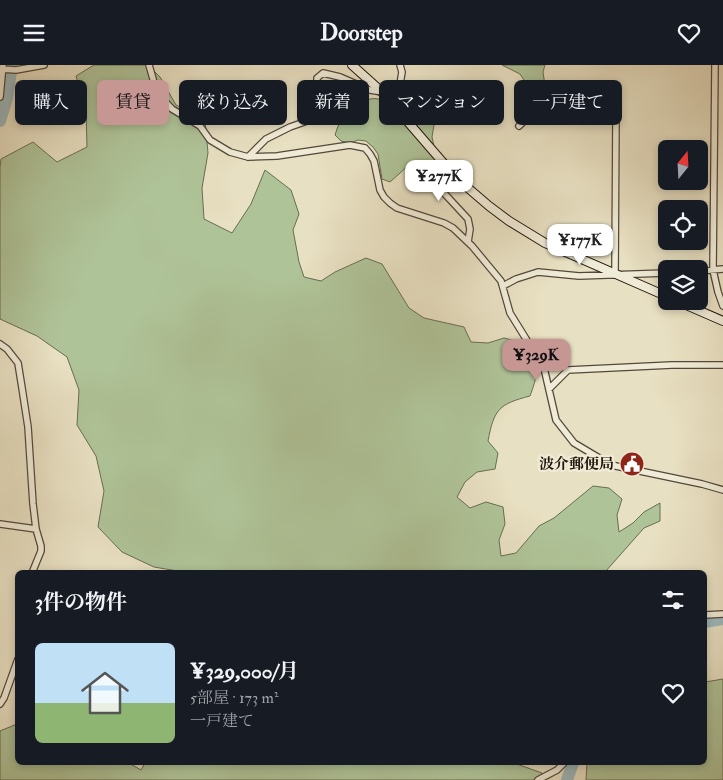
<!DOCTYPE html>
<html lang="ja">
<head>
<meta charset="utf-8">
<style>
  :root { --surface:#171b24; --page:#242831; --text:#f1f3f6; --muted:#9ea1a6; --accent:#c59692 }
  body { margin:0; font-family:"IM FELL Double Pica","Noto Serif JP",serif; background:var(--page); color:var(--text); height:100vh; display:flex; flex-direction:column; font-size:19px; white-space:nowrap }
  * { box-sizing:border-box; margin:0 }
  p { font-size:16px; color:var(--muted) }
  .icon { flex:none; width:28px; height:28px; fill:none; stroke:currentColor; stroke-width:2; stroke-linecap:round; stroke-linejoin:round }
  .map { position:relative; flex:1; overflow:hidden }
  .drawer { position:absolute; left:15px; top:505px; width:692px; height:195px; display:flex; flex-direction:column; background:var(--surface); border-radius:8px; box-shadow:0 2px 8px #0003 }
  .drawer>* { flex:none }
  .guide { position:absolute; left:15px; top:15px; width:694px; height:45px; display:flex; gap:10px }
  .needle { width:32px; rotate:18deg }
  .fabs { position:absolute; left:658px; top:75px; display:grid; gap:10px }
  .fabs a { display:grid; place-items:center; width:50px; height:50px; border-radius:8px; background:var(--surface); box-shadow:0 2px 8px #0003; font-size:25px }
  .price { position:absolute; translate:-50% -42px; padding:0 11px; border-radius:10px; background:#fff; color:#222; font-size:16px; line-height:32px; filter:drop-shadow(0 1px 2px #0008) }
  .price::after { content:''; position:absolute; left:50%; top:30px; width:15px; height:11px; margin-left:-8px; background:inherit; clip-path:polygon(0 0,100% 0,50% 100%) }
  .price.current { background:var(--accent); color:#111 }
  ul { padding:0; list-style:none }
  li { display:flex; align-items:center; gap:15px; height:125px; padding:0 20px }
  li span { display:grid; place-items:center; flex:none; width:140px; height:100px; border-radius:8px; color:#555 }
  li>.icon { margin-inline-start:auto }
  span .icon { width:60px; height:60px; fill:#fffc; stroke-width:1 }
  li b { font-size:21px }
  h2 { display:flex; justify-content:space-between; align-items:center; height:60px; padding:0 20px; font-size:21px }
  .chip { padding:0 18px; border-radius:8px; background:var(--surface); box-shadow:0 2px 8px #0003; font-size:18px; line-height:45px }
  .chip.current { background:var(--accent); color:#111 }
  header { display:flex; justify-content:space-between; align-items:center; height:65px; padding:0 20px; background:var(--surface); font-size:22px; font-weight:700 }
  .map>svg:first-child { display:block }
</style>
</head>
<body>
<header><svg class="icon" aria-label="menu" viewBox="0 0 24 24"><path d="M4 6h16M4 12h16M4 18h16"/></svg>Doorstep<svg class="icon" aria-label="heart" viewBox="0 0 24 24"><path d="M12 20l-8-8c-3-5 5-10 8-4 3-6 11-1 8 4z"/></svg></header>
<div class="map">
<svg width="723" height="715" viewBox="0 0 723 715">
  <rect width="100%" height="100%" fill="#e8e0c2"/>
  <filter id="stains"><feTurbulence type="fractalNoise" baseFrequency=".004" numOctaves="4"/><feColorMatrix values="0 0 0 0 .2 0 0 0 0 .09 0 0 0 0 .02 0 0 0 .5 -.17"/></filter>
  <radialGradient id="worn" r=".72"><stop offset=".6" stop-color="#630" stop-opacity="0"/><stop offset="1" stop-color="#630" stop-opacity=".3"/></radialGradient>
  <path fill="#afc398" stroke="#686c52" d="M94 0H148L160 12 176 40 205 55 208 88 202 123 204 154 232 168 251 139 265 105 291 125 299 149 293 165 299 197 304 212 321 216 335 207 366 193 382 199 409 243 424 253 464 262 471 277 488 278 504 273 520 277 535 284C539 304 537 312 530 331 499 339 494 344 488 376L498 388 495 404 477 407 465 417 457 432 470 443 486 437 503 442 505 459 499 475 501 491 516 488 539 461 554 453 593 421 609 423 622 434 617 450 619 467 633 458 644 447 660 438V456L644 463 605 507 189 508 154 502 122 487 98 462 104 426 96 391 77 360 79 325 67 292 37 271 0 254V102L1 94 33 77 57 97 87 82 86 45 76 11Z
    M502 0H545L543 7 547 34 539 37 520 9Z
    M410 31 418 34 431 46 435 54 432 72 436 90 434 99 426 102 418 100H409L390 117 382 114 378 89 373 82 366 76 358 75 350 78 341 76 335 70C340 53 348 40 366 35 370 34 374 33 378 34 382 35 384 39 388 41 390 42 393 41 396 42Z
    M723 614V715H586L587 698H705V617Z
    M17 659 18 698H129L141 705 145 698H514L542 708 541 715H0V666Z"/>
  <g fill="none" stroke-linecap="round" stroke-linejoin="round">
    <path stroke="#9dbabf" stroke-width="12" d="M0 56 7 33 12 0
      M705 557 723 554
      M567 715 573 698"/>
    <defs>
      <path id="minor" d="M149 0 157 28 172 44 200 61 210 75 230 87 248 92 277 91 350 80 365 83 370 89 374 96 380 125 384 132 390 138 397 143 444 158 453 163 472 181 501 216 510 248 544 303 556 355 574 378 611 400 702 419 723 425
        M715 0 713 205 718 227 723 241
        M0 4 16 5 44 0
        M0 32 3 0
        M519 61 540 41 613 45 616 50 615 210
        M248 92 266 74 290 62 313 54 318 49 320 43 317 17V13L323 8 340 12 370 25 382 27 395 24 400 19 402 7 400 0
        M449 104C443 111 438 118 443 127L468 154 470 164 468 177
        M699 206 723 204
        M503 221 516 214 538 207 579 211 666 208
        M0 279 7 284 18 298 22 323 28 362 33 439 36 464 41 481V486L32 508
        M549 324 568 305 672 300H723
        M0 459 36 464
        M705 550 723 549
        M0 639 4 633 18 594
        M538 715 557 705 564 698"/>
      <path id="secondary" d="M352 0 382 27 446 101 468 123 489 141 509 156 545 178 666 231
        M677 236 723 256"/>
    </defs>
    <use href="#minor" stroke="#53483a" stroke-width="8"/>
    <use href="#secondary" stroke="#21160c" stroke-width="10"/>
    <use href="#minor" stroke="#f0ebd7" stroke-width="5.5"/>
    <use href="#secondary" stroke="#f0ebd7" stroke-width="8"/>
  </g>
  <defs>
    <symbol id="civic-disc" viewBox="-11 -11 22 22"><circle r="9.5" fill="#8f2418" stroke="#f0ebd7"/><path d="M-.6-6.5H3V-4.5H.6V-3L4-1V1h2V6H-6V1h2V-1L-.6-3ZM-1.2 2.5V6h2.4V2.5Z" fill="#fff"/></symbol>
  </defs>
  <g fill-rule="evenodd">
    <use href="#civic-disc" x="618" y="385" width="28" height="28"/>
  </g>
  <g text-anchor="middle" stroke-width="4.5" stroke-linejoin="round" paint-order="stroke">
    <g font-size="15" font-weight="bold" fill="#21160c" stroke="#f0ebd7" text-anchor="end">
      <text x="614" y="404">波介郵便局</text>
    </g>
  </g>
  <rect width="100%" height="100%" filter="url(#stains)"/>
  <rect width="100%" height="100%" fill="url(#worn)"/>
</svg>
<div class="fabs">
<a><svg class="needle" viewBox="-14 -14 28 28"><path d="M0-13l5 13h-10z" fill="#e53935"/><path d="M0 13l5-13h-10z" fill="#9ea1a6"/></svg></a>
<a><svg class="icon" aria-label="locate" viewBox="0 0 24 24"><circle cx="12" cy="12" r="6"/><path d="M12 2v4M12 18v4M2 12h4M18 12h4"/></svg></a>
<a><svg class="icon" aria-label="layers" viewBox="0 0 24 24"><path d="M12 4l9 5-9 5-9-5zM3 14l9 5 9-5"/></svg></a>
</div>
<b class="price" style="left:439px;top:137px">¥277K</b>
<b class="price" style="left:580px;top:201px">¥177K</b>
<b class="price current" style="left:536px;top:316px">¥329K</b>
<div class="guide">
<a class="chip">購入</a>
<a class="chip current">賃貸</a>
<a class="chip">絞り込み</a>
<a class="chip">新着</a>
<a class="chip">マンション</a>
<a class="chip">一戸建て</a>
</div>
<section class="drawer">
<h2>3件の物件<svg class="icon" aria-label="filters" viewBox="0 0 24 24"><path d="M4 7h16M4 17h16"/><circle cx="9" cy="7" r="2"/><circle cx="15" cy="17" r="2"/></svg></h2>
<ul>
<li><span style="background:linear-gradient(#bfe0f5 60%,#8fb573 0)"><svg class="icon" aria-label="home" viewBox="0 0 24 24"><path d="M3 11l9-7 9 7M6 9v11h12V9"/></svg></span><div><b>¥329,000/月</b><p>5部屋 · 173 m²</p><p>一戸建て</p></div><svg class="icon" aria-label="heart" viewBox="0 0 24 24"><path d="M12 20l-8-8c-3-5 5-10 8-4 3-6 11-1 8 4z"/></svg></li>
</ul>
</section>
</div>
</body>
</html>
